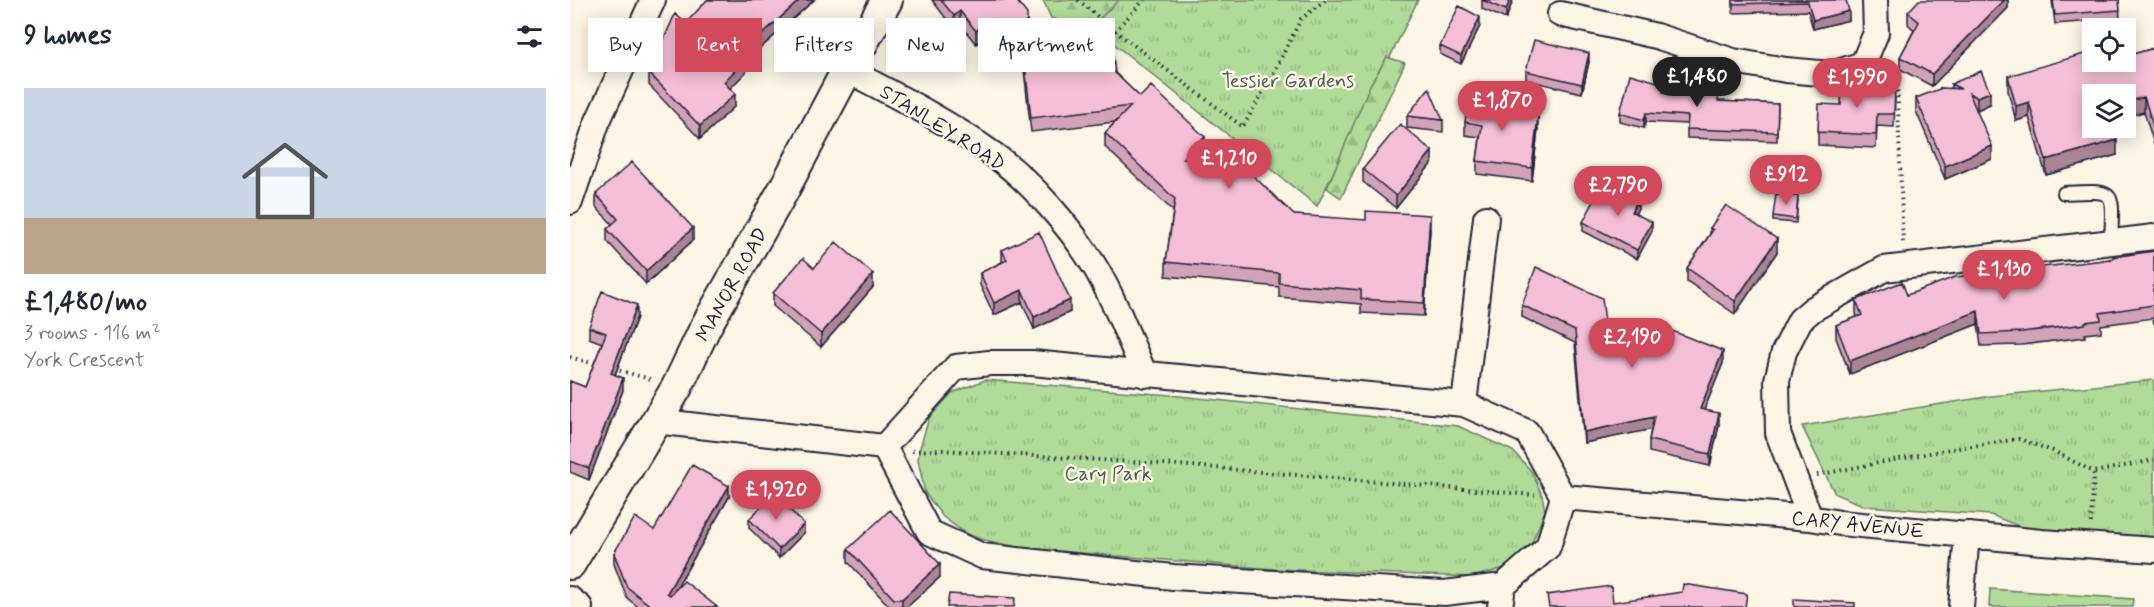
<!DOCTYPE html>
<html lang="en">
<head>
<meta charset="utf-8">
<style>
  :root { --surface:#fff; --page:#f6f6f7; --text:#1f2937; --muted:#747a83; --line:#e0e1e3; --accent:#d1495b }
  body { margin:0; font-family:Mynerve,sans-serif; background:var(--page); color:var(--text); height:100vh; display:flex; flex-direction:column; font-size:22px; white-space:nowrap }
  * { box-sizing:border-box; margin:0 }
  p { font-size:20px; color:var(--muted) }
  .icon { flex:none; width:33px; height:33px; fill:none; stroke:currentColor; stroke-width:2; stroke-linecap:round; stroke-linejoin:round }
  .map { position:relative; flex:1; overflow:hidden }
  .drawer { display:flex; flex-direction:column; background:var(--surface); width:570px }
  .drawer>* { flex:none }
  .guide { position:absolute; left:18px; top:18px; width:570px; height:54px; display:flex; gap:12px }
  .controls { position:absolute; left:1512px; top:18px; display:grid; gap:12px }
  .controls a { display:grid; place-items:center; width:54px; height:54px; border-radius:0px; background:var(--surface); box-shadow:0 3px 15px #0003; font-size:30px }
  .price { position:absolute; translate:-50% -51px; padding:0 14px; border-radius:21px; background:var(--accent); color:#fff; font-size:20px; line-height:39px; filter:drop-shadow(0 2px 3px #0008) }
  .price::after { content:''; position:absolute; left:50%; top:36px; width:18px; height:14px; margin-left:-9px; background:inherit; clip-path:polygon(0 0,100% 0,50% 100%) }
  .price.selected { background:#222; color:#fff }
  ul { padding:0; list-style:none }
  li { display:grid; align-content:center; gap:12px; height:318px; padding:0 24px }
  li+li { border-top:2px solid var(--line) }
  li span { display:grid; place-items:center; height:186px; border-radius:0px; color:#555 }
  li>.icon { margin-inline-start:auto }
  span .icon { width:108px; height:108px; fill:#fffc; stroke-width:1 }
  li b { font-size:26px }
  h2 { display:flex; justify-content:space-between; align-items:center; height:72px; padding:0 24px; font-size:26px }
  .tag { padding:0 21px; border-radius:0px; background:var(--surface); box-shadow:0 3px 15px #0003; font-size:21px; line-height:54px }
  .tag.selected { background:var(--accent); color:#fff }
  main { display:flex; flex:1; min-height:0 }
  .map>svg:first-child { display:block }
</style>
</head>
<body>
<main>
<section class="drawer">
<h2>9 homes<svg class="icon" aria-label="filters" viewBox="0 0 24 24"><path d="M4 7h16M4 17h16"/><circle cx="9" cy="7" r="2"/><circle cx="15" cy="17" r="2"/></svg></h2>
<ul>
<li><span style="background:linear-gradient(#c9d6e8 70%,#b9a48a 0)"><svg class="icon" aria-label="home" viewBox="0 0 24 24"><path d="M3 11l9-7 9 7M6 9v11h12V9"/></svg></span><div><b>£1,480/mo</b><p>3 rooms · 116 m²</p><p>York Crescent</p></div></li>
</ul>
</section>
<div class="map">
<svg width="1584" height="607" viewBox="0 0 1584 607">
  <defs>
    <pattern id="grass-tufts" width="24" height="20" patternUnits="userSpaceOnUse" patternTransform="scale(1.5)"><rect width="24" height="20" fill="#b0db98"/><path d="M3 7l-1-3M5 7V3M7 7l1-3M15 17l-1-3M17 17v-4M19 17l1-3" fill="none" stroke="#97bc84"/></pattern>
    <pattern id="forest-firs" width="22" height="20" patternUnits="userSpaceOnUse" patternTransform="scale(1.5)"><rect width="22" height="20" fill="#b0db98"/><path d="M5 1l3.5 6h-7zM16 11l3.5 6h-7z" fill="#97bc84"/></pattern>
  </defs>
  <rect width="100%" height="100%" fill="#fcf5e5"/>
  <filter id="ink" filterUnits="userSpaceOnUse"><feTurbulence type="fractalNoise" baseFrequency=".0167" numOctaves="2"/><feDisplacementMap in="SourceGraphic" scale="12" xChannelSelector="R" yChannelSelector="G"/><feConvolveMatrix kernelMatrix="1 2 1 2 8 2 1 2 1" color-interpolation-filters="sRGB"/></filter>
  <g filter="url(#ink)">
    <path fill="url(#grass-tufts)" stroke="#697e6a" stroke-width="1.5" d="M489 0H848L747 206Z
      M415 380 600 395 888 426 943 451 962 472 972 495 975 511 961 545 938 567 903 577 704 569 452 548 410 539 395 533 373 517 355 493 348 460 349 451 359 418 382 393Z
      M1584 380V541L1466 533 1421 515 1295 506 1265 494 1232 426 1422 396Z"/>
    <path fill="url(#forest-firs)" stroke="#697e6a" stroke-width="1.5" d="M473 0H549L510 37 481 18Z
      M817 57 835 63 771 198 757 188 800 85Z"/>
    <path fill="#b0db98" stroke="#697e6a" stroke-width="1.5" d="M1420 589 1563 599 1562 607H1419Z"/>
    <g fill="none" stroke-linecap="round" stroke-linejoin="round">
      <defs>
        <path id="service" d="M1494 193C1548 190 1543 189 1541 242"/>
        <path id="minor" d="M990 14 1086 36 1163 61 1216 70 1261 74 1293 64 1306 33 1305 0
          M277 70C327 96 378 122 424 155 460 180 502 229 525 267 545 300 559 339 575 375
          M0 202 27 123 83 0
          M419 363H462L894 404 957 432 993 497 978 547 933 586 874 593 603 577 412 556 359 532 314 447 386 367Z
          M894 404 916 218
          M84 421 314 447
          M993 497 1240 518 1270 523 1472 542 1584 550
          M1240 518 1208 433 1207 380 1214 352 1230 320 1243 309 1314 269 1584 237
          M0 599 10 607
          M930 607 933 586
          M1391 607 1397 534"/>
        <path id="tertiary" d="M0 564 107 387 136 326 213 191 277 70 317 0"/>
      </defs>
      <use href="#service" stroke="#22223b" stroke-width="16"/>
      <use href="#minor" stroke="#22223b" stroke-width="28"/>
      <use href="#tertiary" stroke="#22223b" stroke-width="34"/>
      <path stroke="#22223b" stroke-width="4" stroke-dasharray="1.5 4.5" stroke-linecap="butt" d="M508 0 545 31 673 127 704 72 731 19 755 0
        M545 31 574 0
        M1320 62 1327 80 1333 245
        M0 357 28 365
        M44 369 80 379
        M342 451 372 450 609 465 965 495
        M1247 475 1375 450 1449 439 1483 451 1524 472 1584 460
        M1521 523 1524 472"/>
      <use href="#service" stroke="#fcf5e5" stroke-width="12"/>
      <use href="#minor" stroke="#fcf5e5" stroke-width="24"/>
      <use href="#tertiary" stroke="#fcf5e5" stroke-width="30"/>
    </g>
    <path fill="#d2a3b8" stroke="#22223b" stroke-width="1.5" d="M137 0H244L176 61V72L160 88 165 106 130 139 79 85V73Z
      M362 0H446L457 34 436 51 421 32 406 44 390 24 384 29Z
      M912 0H943L936 19 912 9Z
      M1163 0H1276L1279 20 1243 29 1238 11 1163 13Z
      M1438 0V8L1362 86 1330 69V57L1344 30 1338 24V12Z
      M1482 0H1549L1550 19 1485 24Z
      M910 26 891 64 870 54V46Z
      M453 47 545 73 570 97 635 151 627 159 724 215 860 229 854 316 791 313V304L709 297V287L596 276V262L603 211 535 147V133L545 122 461 132 453 61Z
      M1584 48V144L1574 112 1522 94 1547 155 1476 175 1459 117 1446 121 1438 91V76L1525 65Z
      M1019 62 1012 93 956 80V71Z
      M1381 84 1420 104 1407 110 1406 109 1422 159 1375 179 1346 111V98L1381 88Z
      M1095 92 1149 101 1208 104 1207 141 1117 138V124L1076 122 1074 128 1050 122V113Z
      M1325 98 1324 127 1307 126 1306 148 1248 145V132L1271 105Z
      M938 113 968 129 962 181 907 174V161L910 137 895 135V122Z
      M837 116 873 120V132L837 128Z
      M862 163 826 208 793 182V169Z
      M26 194 123 240 76 284 37 241V229L42 224 26 207Z
      M1228 201 1226 223 1203 221V216Z
      M1068 208 1065 214 1082 231 1067 259 1013 231V222Z
      M1140 228 1207 252 1165 314 1117 281V268L1140 234Z
      M432 250 500 312 464 329 452 302 424 315 410 285V273L432 262Z
      M1584 251V324L1583 318 1531 325V332L1515 334V337L1452 345 1411 346 1408 324 1280 374 1266 338V325L1287 317 1286 313V300L1337 295Z
      M244 268 303 287 251 347 203 306V293Z
      M952 305 1035 322 1054 340 1082 351 1153 363 1134 410 1149 425 1140 466 1079 452V440L1081 429 1014 443 1005 343 952 317Z
      M67 317 45 375 53 390 19 480 0 472V381L15 387 32 343 19 338V327Z
      M159 497 107 587 147 607H68L57 598 44 564V553L84 530Z
      M179 519 234 533 209 558 179 528Z
      M278 549 370 577 337 607H320L278 562Z"/>
    <path fill="#ab8596" stroke="#22223b" stroke-width="1.5" d="M230 0H244L176 61V72L154 95V82L171 53Z
      M940 0H943L936 19V10Z
      M1434 0H1438V8L1362 86V74Z
      M390 11V24L384 29V16Z
      M1279 11V20L1243 29V20Z
      M910 17V26L891 64V56Z
      M421 19V32L406 44V31Z
      M457 21V34L436 51V38Z
      M1019 53V62L1012 93V84Z
      M1420 92V104L1407 110V97Z
      M165 94V106L130 139V126Z
      M1574 97V112L1556 117V102Z
      M1459 102V117L1446 121V106Z
      M1076 113V122L1074 128V120Z
      M968 116V129L962 181V168Z
      M635 137V151L613 173V159Z
      M1547 140V155L1476 175V160Z
      M1422 146V159L1375 179V166Z
      M862 151V163L826 208V196Z
      M1068 199V208L1062 221V212Z
      M860 215V229L854 316V303Z
      M1082 222V231L1067 259V250Z
      M123 228V240L76 284V271Z
      M1207 239V252L1165 314V301Z
      M303 274V287L251 347V334Z
      M452 290V302L424 315V303Z
      M500 300V312L464 329V317Z
      M67 305V317L41 385V373Z
      M1408 311V324L1280 374V361Z
      M1153 351V363L1130 420V409Z
      M53 378V390L19 480V468Z
      M1149 413V425L1140 466V454Z
      M1084 417V429L1014 443V432Z
      M159 486V497L97 604V593Z
      M234 524V533L209 558V549Z
      M370 564V577L337 607H332V599Z"/>
    <path fill="#f4bed6" stroke="#22223b" stroke-width="1.5" d="M137 0H230L171 53 176 59 154 82 165 94 130 126 79 73 105 14 116 23Z
      M371 0H446L457 14V21L436 38 421 19 406 31 390 11 384 16Z
      M912 0H940L936 10Z
      M1163 0H1276L1279 11 1243 20 1238 2 1163 4Z
      M1349 0H1434L1362 74 1330 57 1349 22 1338 12Z
      M1483 0H1549L1550 10 1485 15Z
      M889 6 910 17 891 56 870 46Z
      M541 37 545 73 570 97 581 86 635 137 613 159 668 161 724 215 796 220V211L860 215 854 303 791 299V290L709 283V273L596 262 605 199 535 133 561 106 461 118 453 47Z
      M964 40 1019 53 1012 84 956 71Z
      M1584 48V129L1574 97 1556 102V94H1522V128H1543L1547 140 1476 160 1459 102 1446 106 1438 76 1521 52 1522 62H1524L1525 65 1536 62H1556V56Z
      M1411 71 1420 92 1407 97 1399 93 1422 146 1375 166 1346 98 1372 88 1391 89 1381 84Z
      M1060 74 1095 84 1093 92 1149 95 1148 101 1208 104 1207 132 1117 129 1118 116 1076 113 1074 120 1050 113Z
      M1272 82 1325 85 1324 114H1307L1306 135 1248 132 1249 104 1271 105Z
      M859 88 873 120 837 116Z
      M899 94 938 98 936 112 968 116 962 168 907 161 912 125 895 122Z
      M830 124 862 151 826 196 793 169Z
      M62 162 123 228 76 271 37 229 48 219 26 194Z
      M1034 182 1068 199 1062 212 1082 222 1067 250 1013 222Z
      M1206 194 1228 196 1226 219 1203 216Z
      M1156 205 1207 239 1165 301 1117 268 1143 230 1140 228Z
      M469 232 500 300 464 317 452 290 424 303 410 273 437 260 432 250Z
      M266 242 303 274 251 334 203 293 233 258 244 268Z
      M1584 251V312L1583 305 1530 313 1531 320 1515 322V324L1452 332 1411 334 1408 311 1280 361 1266 325 1292 315 1286 300 1332 282 1337 295 1385 277 1543 259V257Z
      M966 267 1032 298 1035 322 1052 320 1054 340 1082 351 1092 327 1153 351 1130 409 1149 413 1140 454 1079 440 1084 417 1014 432 1005 331 952 305Z
      M32 291 67 305 41 373 53 378 19 468 0 461V381L15 387 36 333 19 327Z
      M122 465 159 486 97 593 100 595 114 581 147 607H92L91 606 90 607H82L57 587 44 553 65 517 84 530Z
      M204 494 234 524 209 549 179 519Z
      M320 510 370 564 332 599H324L278 549Z
      M1113 584 1177 594 1175 607H979L977 595 1041 586 1043 602 1112 592Z
      M379 594 445 598 444 607H377Z
      M1224 599 1285 603V607H1224Z"/>
  </g>
  <g text-anchor="middle" stroke-width="5" stroke-linejoin="round" paint-order="stroke">
    <g font-size="20" fill="#4d5a57" stroke="#fcf5e5">
      <text x="718" y="87">Tessier Gardens</text>
      <text x="538" y="480">Cary Park</text>
    </g>
    <g font-size="20" fill="#22223b" stroke="#fcf5e5">
      <text transform="translate(373 127) rotate(32)" y="7">STANLEY ROAD</text>
      <text transform="translate(161 284) rotate(-61)" y="7">MANOR ROAD</text>
      <text transform="translate(1288 524) rotate(6)" y="7">CARY AVENUE</text>
    </g>
  </g>
</svg>
<div class="controls">
<a><svg class="icon" aria-label="locate" viewBox="0 0 24 24"><circle cx="12" cy="12" r="6"/><path d="M12 2v4M12 18v4M2 12h4M18 12h4"/></svg></a>
<a><svg class="icon" aria-label="layers" viewBox="0 0 24 24"><path d="M12 4l9 5-9 5-9-5zM3 14l9 5 9-5"/></svg></a>
</div>
<b class="price selected" style="left:1127px;top:108px">£1,480</b>
<b class="price" style="left:1287px;top:109px">£1,990</b>
<b class="price" style="left:932px;top:132px">£1,870</b>
<b class="price" style="left:659px;top:190px">£1,210</b>
<b class="price" style="left:1216px;top:206px">£912</b>
<b class="price" style="left:1048px;top:217px">£2,790</b>
<b class="price" style="left:1434px;top:301px">£1,130</b>
<b class="price" style="left:1062px;top:369px">£2,190</b>
<b class="price" style="left:206px;top:521px">£1,920</b>
<div class="guide">
<a class="tag">Buy</a>
<a class="tag selected">Rent</a>
<a class="tag">Filters</a>
<a class="tag">New</a>
<a class="tag">Apartment</a>
</div>
</div>
</main>
</body>
</html>
